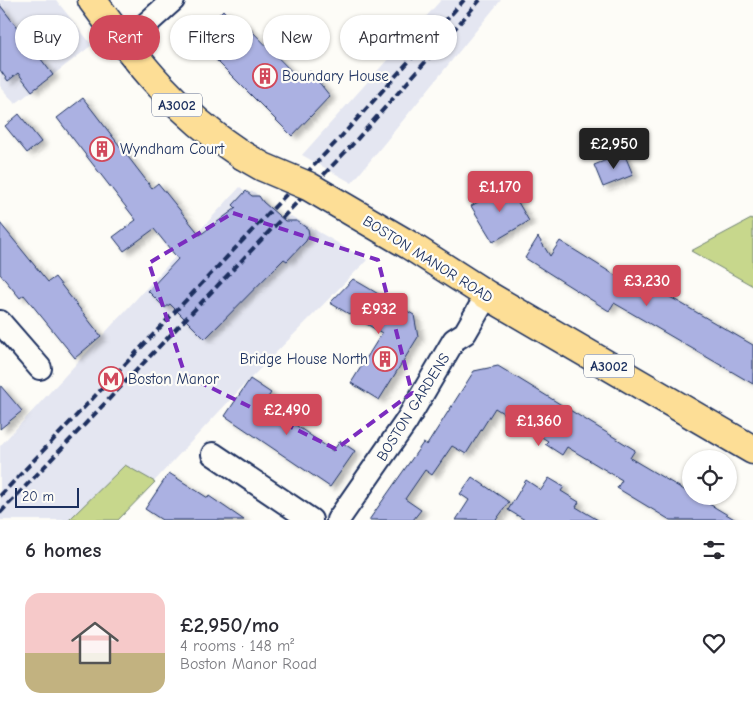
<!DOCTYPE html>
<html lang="en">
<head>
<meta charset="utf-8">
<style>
  :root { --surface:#fff; --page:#f7f7f7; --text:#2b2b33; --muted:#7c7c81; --line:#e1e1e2; --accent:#d1495b }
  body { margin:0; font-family:"Comic Neue",sans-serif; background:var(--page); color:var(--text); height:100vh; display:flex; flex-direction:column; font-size:19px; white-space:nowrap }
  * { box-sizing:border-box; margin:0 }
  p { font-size:16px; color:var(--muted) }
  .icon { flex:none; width:28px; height:28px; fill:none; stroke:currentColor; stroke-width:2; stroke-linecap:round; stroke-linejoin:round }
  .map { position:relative; height:520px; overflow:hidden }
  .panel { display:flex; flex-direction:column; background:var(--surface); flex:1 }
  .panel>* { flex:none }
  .hud { position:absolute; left:15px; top:15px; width:500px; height:45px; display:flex; gap:10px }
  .tools { position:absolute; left:682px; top:450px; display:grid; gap:10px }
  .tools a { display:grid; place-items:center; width:55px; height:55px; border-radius:50%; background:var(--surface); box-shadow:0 1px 4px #0004; font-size:25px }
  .scale { position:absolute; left:15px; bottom:12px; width:64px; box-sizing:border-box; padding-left:5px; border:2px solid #1b2f5e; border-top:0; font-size:14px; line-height:18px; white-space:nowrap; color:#1b2f5e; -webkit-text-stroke:4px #fdfcf7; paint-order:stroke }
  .price { position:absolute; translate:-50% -42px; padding:0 11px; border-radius:5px; background:var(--accent); color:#fff; font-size:16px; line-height:32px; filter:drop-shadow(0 1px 2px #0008) }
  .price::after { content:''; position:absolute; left:50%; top:30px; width:15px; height:11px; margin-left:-8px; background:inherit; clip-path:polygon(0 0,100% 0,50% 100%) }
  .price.active { background:#222; color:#fff }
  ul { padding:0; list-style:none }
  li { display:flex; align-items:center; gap:15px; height:125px; padding:0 25px }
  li+li { border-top:1px solid var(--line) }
  li span { display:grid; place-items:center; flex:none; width:140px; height:100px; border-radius:15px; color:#555 }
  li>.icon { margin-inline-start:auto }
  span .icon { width:60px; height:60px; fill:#fffc; stroke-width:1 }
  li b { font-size:21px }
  h2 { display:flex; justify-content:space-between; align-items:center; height:60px; padding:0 25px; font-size:21px }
  .tag { padding:0 18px; border-radius:22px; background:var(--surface); box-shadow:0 1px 4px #0004; font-size:18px; line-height:45px }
  .tag.active { background:var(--accent); color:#fff }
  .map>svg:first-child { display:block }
</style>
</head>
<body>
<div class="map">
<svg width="753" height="520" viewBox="0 0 753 520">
  <defs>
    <filter id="shadow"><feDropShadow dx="5.5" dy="3" stdDeviation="2.5" flood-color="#0004"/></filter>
  </defs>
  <rect width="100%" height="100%" fill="#fdfcf7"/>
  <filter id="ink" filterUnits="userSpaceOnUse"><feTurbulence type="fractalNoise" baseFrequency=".02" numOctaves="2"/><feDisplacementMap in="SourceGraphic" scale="10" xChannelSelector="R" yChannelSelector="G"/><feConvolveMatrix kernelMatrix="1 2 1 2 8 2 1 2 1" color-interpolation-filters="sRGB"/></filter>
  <g filter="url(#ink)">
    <path fill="#e4e6f1" d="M0 0H56L92 45 15 104 0 86Z
      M441 0H501L352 183 302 155Z
      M240 187 246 192H254L282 218 291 216 367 260 245 384 118 520H0V446Z"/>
    <path fill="#c7d78c" stroke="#718375" d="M753 218V286L691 251Z
      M125 465 155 482 118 520H69Z"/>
    <path fill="#abb1e2" stroke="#1b2f5e" filter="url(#shadow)" d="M0 5 53 75 32 91 18 73 8 81 0 70Z
      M223 10 237 26 244 23 301 81 310 71 330 96 292 136 211 55 225 38 210 24Z
      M83 98 152 188 158 183 200 235 236 208 233 205 246 191 252 196H259L263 202 285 221H297L308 229 309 235 306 241 287 261 284 259 205 339 170 304 165 308 148 291 178 259 154 229 124 251 113 237 136 220 57 118Z
      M19 114 41 142 27 153 5 126Z
      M624 153 633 175 603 187 594 165Z
      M508 185 529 221 493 242 471 206Z
      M0 223 48 282 55 277 101 336 75 358 24 295 20 298 0 274Z
      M538 237 550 256 560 241 634 287 639 279 753 345V384L614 303 609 311 525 258Z
      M353 279 414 315 418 337 379 400 351 383 382 333 330 303Z
      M498 366 635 450 630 458 691 494V496H696L736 520H670L617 488 622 480 567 447 562 455 545 444 548 441 495 408 466 454 452 446 432 475 425 470 405 499 421 510 413 520H369L423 443 427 445 474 371Z
      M250 379 271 393 264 403 333 451 340 441 355 451 330 487 225 416Z
      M0 385 22 411 0 429Z
      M169 473 208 498 209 496 244 520H162L145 509Z
      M472 477 509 502 496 520H456L469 500 460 494Z
      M549 478 564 487 561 491 579 502 576 507 598 520H525L508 510 526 480 541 490Z"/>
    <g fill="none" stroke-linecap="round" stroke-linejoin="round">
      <defs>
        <path id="minor" d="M124 44 173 0
          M0 322 40 368
          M213 454 311 520
          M338 520 406 422 454 340 465 333 487 295"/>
        <path id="primary" d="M92 0C138 63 176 112 242 155
          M409 245 487 295 753 450"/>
      </defs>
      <use href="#minor" stroke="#1b2f5e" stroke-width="26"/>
      <use href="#primary" stroke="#1b2f5e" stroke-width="31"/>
      <use href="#minor" stroke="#fdfcf7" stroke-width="22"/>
      <use href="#primary" stroke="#fdde96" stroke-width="28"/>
      <path stroke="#1b2f5e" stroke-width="4" stroke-dasharray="8 4" stroke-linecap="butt" d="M0 496 339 139 464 0
        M0 513 352 145 480 0"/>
      <defs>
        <path id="primary-bridge" d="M242 155 263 167 308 186 409 245"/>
      </defs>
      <use href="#primary-bridge" stroke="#1b2f5e" stroke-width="31" stroke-linecap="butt"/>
      <use href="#primary-bridge" stroke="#fdde96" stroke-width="28"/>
    </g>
  </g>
  <path fill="none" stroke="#7b2cbf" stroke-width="4" stroke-dasharray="10 6" stroke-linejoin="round" d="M233 213 378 260 412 393 336 449 185 375 149 263Z"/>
  <defs>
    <symbol id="building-ring" viewBox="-11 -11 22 22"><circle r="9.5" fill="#fdfcf7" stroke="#d1495b" stroke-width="1.5"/><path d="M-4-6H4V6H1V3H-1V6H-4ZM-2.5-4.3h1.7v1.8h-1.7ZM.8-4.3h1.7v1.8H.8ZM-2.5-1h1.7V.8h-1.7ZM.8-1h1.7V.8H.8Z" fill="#d1495b"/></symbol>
    <symbol id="metro-ring" viewBox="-11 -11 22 22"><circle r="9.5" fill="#fdfcf7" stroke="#d1495b" stroke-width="1.5"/><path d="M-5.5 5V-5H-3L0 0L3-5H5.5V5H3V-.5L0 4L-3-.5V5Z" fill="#d1495b"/></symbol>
  </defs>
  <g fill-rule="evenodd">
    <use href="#building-ring" x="251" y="62" width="28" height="28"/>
    <use href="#building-ring" x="88" y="135" width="28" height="28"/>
    <use href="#building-ring" x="371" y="345" width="28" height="28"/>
    <use href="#metro-ring" x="97" y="365" width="28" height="28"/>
  </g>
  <g text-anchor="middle" stroke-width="4.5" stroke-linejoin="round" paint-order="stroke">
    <g fill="#fdfcf7" stroke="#5f6c8c" stroke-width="1">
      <rect x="152" y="93.5" width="50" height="23" rx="4"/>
      <rect x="584" y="354.5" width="50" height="23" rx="4"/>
    </g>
    <g font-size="14" font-weight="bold" fill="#1b2f5e">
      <text x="177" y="110">A3002</text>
      <text x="609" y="371">A3002</text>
    </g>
    <g font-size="15" fill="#1b2f5e" stroke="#fdfcf7" text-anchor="start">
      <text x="282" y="81">Boundary House</text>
      <text x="120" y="154">Wyndham Court</text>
      <text x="368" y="364" text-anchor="end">Bridge House North</text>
      <text x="128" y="384">Boston Manor</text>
    </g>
    <g font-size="15" fill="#1b2f5e" stroke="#fdfcf7">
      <text transform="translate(428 259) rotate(32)" y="5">BOSTON MANOR ROAD</text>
      <text transform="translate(413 407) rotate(-58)" y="5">BOSTON GARDENS</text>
    </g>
  </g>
</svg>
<div class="tools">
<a><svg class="icon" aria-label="locate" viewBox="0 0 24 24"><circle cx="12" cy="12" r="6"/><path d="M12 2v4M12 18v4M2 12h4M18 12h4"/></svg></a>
</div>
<div class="scale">20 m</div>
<b class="price active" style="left:614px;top:170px">£2,950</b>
<b class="price" style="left:500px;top:213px">£1,170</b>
<b class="price" style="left:647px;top:307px">£3,230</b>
<b class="price" style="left:379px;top:335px">£932</b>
<b class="price" style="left:287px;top:436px">£2,490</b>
<b class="price" style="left:539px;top:447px">£1,360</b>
<div class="hud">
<a class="tag">Buy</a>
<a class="tag active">Rent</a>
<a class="tag">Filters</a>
<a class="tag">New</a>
<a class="tag">Apartment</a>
</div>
</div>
<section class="panel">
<h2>6 homes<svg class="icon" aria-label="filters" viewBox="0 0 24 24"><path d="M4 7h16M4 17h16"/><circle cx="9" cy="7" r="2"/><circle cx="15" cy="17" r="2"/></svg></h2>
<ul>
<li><span style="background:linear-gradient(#f6c9c9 60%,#c2b280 0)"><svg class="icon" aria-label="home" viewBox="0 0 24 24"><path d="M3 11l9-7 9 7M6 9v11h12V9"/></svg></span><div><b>£2,950/mo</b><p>4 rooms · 148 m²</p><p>Boston Manor Road</p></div><svg class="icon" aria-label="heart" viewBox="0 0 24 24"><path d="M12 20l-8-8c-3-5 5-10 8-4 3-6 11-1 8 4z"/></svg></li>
</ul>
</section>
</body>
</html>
